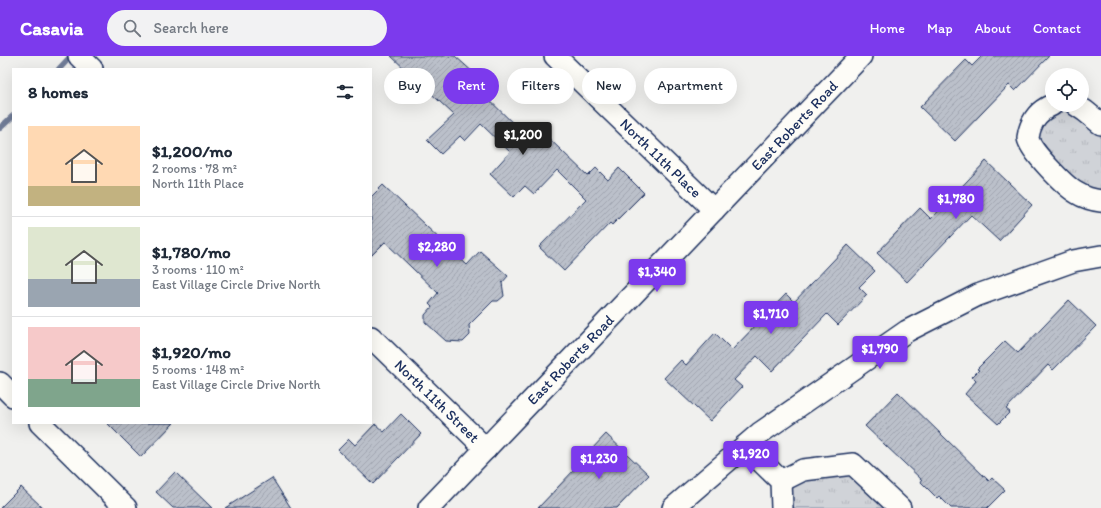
<!DOCTYPE html>
<html lang="en">
<head>
<meta charset="utf-8">
<style>
  :root { --surface:#fff; --page:#f2f2f3; --text:#1f2937; --muted:#747a83; --line:#e0e1e3; --accent:#7c3aed }
  body { margin:0; font-family:Itim,sans-serif; background:var(--page); color:var(--text); height:100vh; display:flex; flex-direction:column; font-size:15px; white-space:nowrap }
  * { box-sizing:border-box; margin:0 }
  p { font-size:13px; color:var(--muted) }
  .icon { flex:none; width:22px; height:22px; fill:none; stroke:currentColor; stroke-width:2; stroke-linecap:round; stroke-linejoin:round }
  .map { position:relative; flex:1; overflow:hidden }
  .details { position:absolute; left:12px; top:12px; width:360px; height:356px; display:flex; flex-direction:column; background:var(--surface); border-radius:0px; box-shadow:0 4px 16px #0002 }
  .details>* { flex:none }
  .top-card { position:absolute; left:384px; top:12px; width:380px; height:36px; display:flex; gap:8px }
  .buttons { position:absolute; left:1045px; top:12px; display:grid; gap:8px }
  .buttons a { display:grid; place-items:center; width:44px; height:44px; border-radius:50%; background:var(--surface); box-shadow:0 4px 16px #0002; font-size:20px }
  .price { position:absolute; translate:-50% -34px; padding:0 9px; border-radius:4px; background:var(--accent); color:#fff; font-size:13px; line-height:26px; filter:drop-shadow(0 1px 2px #0008) }
  .price::after { content:''; position:absolute; left:50%; top:24px; width:12px; height:9px; margin-left:-6px; background:inherit; clip-path:polygon(0 0,100% 0,50% 100%) }
  .price.active { background:#222; color:#fff }
  ul { padding:0; list-style:none }
  li { display:flex; align-items:center; gap:12px; height:100px; padding:0 16px }
  li+li { border-top:1px solid var(--line) }
  li span { display:grid; place-items:center; flex:none; width:112px; height:80px; border-radius:0px; color:#555 }
  li>.icon { margin-inline-start:auto }
  span .icon { width:48px; height:48px; fill:#fffc; stroke-width:1 }
  li b { font-size:17px }
  h2 { display:flex; justify-content:space-between; align-items:center; height:48px; padding:0 16px; font-size:17px }
  .chip { padding:0 14px; border-radius:18px; background:var(--surface); box-shadow:0 4px 16px #0002; font-size:14px; line-height:36px }
  .chip.active { background:var(--accent); color:#fff }
  header { display:flex; align-items:center; gap:24px; box-sizing:border-box; height:56px; padding:0 20px; background:var(--accent); color:#fff }
  header strong { font-size:19px }
  nav { display:flex; gap:22px; margin-inline-start:auto; font-size:14px }
  .search { width:280px; height:36px; background:var(--page); display:flex; align-items:center; gap:10px; box-sizing:border-box; padding:0 14px; border-radius:22px; color:var(--muted); font-size:15px }
  .map>svg:first-child { display:block }
</style>
</head>
<body>
<header>
<strong>Casavia</strong>
<div class="search"><svg class="icon" aria-label="search" viewBox="0 0 24 24"><circle cx="10" cy="10" r="6"/><path d="M15 15l6 6"/></svg>Search here</div>
<nav><a>Home</a><a>Map</a><a>About</a><a>Contact</a></nav>
</header>
<div class="map">
<svg width="1101" height="452" viewBox="0 0 1101 452">
  <defs>
    <pattern id="grass-tufts" width="24" height="20" patternUnits="userSpaceOnUse"><rect width="24" height="20" fill="#d0d3d8"/><path d="M3 7l-1-3M5 7V3M7 7l1-3M15 17l-1-3M17 17v-4M19 17l1-3" fill="none" stroke="#b2b5bc"/></pattern>
    <pattern id="building-hatch" width="6" height="6" patternUnits="userSpaceOnUse"><rect width="6" height="6" fill="#bbc0ca"/><path d="M-1 1l2-2M0 6l6-6M5 7l2-2" fill="none" stroke="#a0a5b0"/></pattern>
  </defs>
  <rect width="100%" height="100%" fill="#f0f0ee"/>
  <filter id="ink" filterUnits="userSpaceOnUse"><feTurbulence type="fractalNoise" baseFrequency=".025" numOctaves="2"/><feDisplacementMap in="SourceGraphic" scale="8" xChannelSelector="R" yChannelSelector="G"/><feConvolveMatrix kernelMatrix="1 2 1 2 8 2 1 2 1" color-interpolation-filters="sRGB"/></filter>
  <g filter="url(#ink)">
    <path fill="url(#grass-tufts)" stroke="#76819b" d="M1052 49H1076L1101 68V145L1045 108 1032 66Z
      M853 408 900 452H782L781 425Z"/>
    <g fill="none" stroke-linecap="round" stroke-linejoin="round">
      <path stroke="#6f7b97" stroke-width="6" d="M59 13 71 0
        M0 72 13 60"/>
    </g>
    <path fill="url(#building-hatch)" stroke="#1b2f5e" d="M391 0H455L475 18 469 24 526 80 536 70 588 120 596 112 608 124 619 112 644 137 612 169 610 167 564 215 539 191 586 143 557 114 534 138 525 130 514 141 490 118 510 96 481 68 465 85 460 80 441 98 427 84 454 59Z
      M982 0H1049L1015 35 1009 29 955 85 920 51 966 4 972 10Z
      M986 105 1032 149 999 185 971 159 907 226 877 197 920 152 931 163Z
      M383 129 467 209 480 195 508 220 502 227 504 240 498 245H493L469 269 470 279 463 286 446 285 425 266V259L432 251 429 248 438 237 385 186 371 200V141Z
      M848 189 875 215 859 231 867 239 838 269 827 258 772 315 757 300 734 324 742 331 710 365 664 322 681 304 686 309 715 277 732 294 786 238 794 246Z
      M1069 244 1096 270 1053 314 1048 309 1006 353 1010 356 998 368 965 338 976 325 972 321 979 314 977 313 1005 285 1018 297Z
      M898 336 989 425 992 422 1005 434 987 452H951L939 440 937 442 921 426 922 424 865 370Z
      M401 358 421 378 373 428 338 394 349 383 355 389 375 368 384 376Z
      M107 367H174L141 401Z
      M606 378 649 419 617 452H538L575 413 574 412Z
      M175 416 212 452H173L156 436Z
      M272 422 291 452H225Z
      M21 431 43 452H0Z"/>
    <g fill="none" stroke-linecap="round" stroke-linejoin="round">
      <defs>
        <g id="street">
          <path d="M79 0 92 13"/>
          <path id="s1" d="M555 0 714 154"/>
          <path d="M1052 49C1039 55 1033 62 1029 76 1029 78 1028 80 1028 82 1030 95 1066 131 1077 137 1085 142 1093 144 1101 145"/>
          <path d="M1076 49 1085 55 1101 68"/>
          <path id="s2" d="M371 281 486 393"/>
          <path d="M0 327 13 340"/>
          <path d="M40 367 126 452"/>
          <path d="M745 390 781 425 782 452"/>
          <path d="M781 425 803 414 853 408 900 452"/>
          <path id="s3" d="M429 452 861 0"/>
          <path d="M673 452 760 377 907 275 978 239 1073 205 1101 200"/>
        </g>
      </defs>
      <use href="#street" stroke="#1b2f5e" stroke-width="24"/>
      <use href="#street" stroke="#fdfcf7" stroke-width="21"/>
    </g>
  </g>
  <g text-anchor="middle" stroke-width="3.5" stroke-linejoin="round" paint-order="stroke">
    <g font-size="15" fill="#1b2f5e" stroke="#fdfcf7">
      <text dy="5" stroke="none"><textPath href="#s3" startOffset="529">East Roberts Road</textPath></text>
      <text dy="5" stroke="none"><textPath href="#s1" startOffset="147">North 11th Place</textPath></text>
      <text dy="5" stroke="none"><textPath href="#s3" startOffset="205">East Roberts Road</textPath></text>
      <text dy="5" stroke="none"><textPath href="#s2" startOffset="92">North 11th Street</textPath></text>
    </g>
  </g>
</svg>
<div class="buttons">
<a><svg class="icon" aria-label="locate" viewBox="0 0 24 24"><circle cx="12" cy="12" r="6"/><path d="M12 2v4M12 18v4M2 12h4M18 12h4"/></svg></a>
</div>
<b class="price active" style="left:523px;top:100px">$1,200</b>
<b class="price" style="left:956px;top:164px">$1,780</b>
<b class="price" style="left:437px;top:212px">$2,280</b>
<b class="price" style="left:657px;top:237px">$1,340</b>
<b class="price" style="left:771px;top:279px">$1,710</b>
<b class="price" style="left:880px;top:314px">$1,790</b>
<b class="price" style="left:751px;top:419px">$1,920</b>
<b class="price" style="left:599px;top:424px">$1,230</b>
<div class="top-card">
<a class="chip">Buy</a>
<a class="chip active">Rent</a>
<a class="chip">Filters</a>
<a class="chip">New</a>
<a class="chip">Apartment</a>
</div>
<section class="details">
<h2>8 homes<svg class="icon" aria-label="filters" viewBox="0 0 24 24"><path d="M4 7h16M4 17h16"/><circle cx="9" cy="7" r="2"/><circle cx="15" cy="17" r="2"/></svg></h2>
<ul>
<li><span style="background:linear-gradient(#ffd9b3 75%,#c2b280 0)"><svg class="icon" aria-label="home" viewBox="0 0 24 24"><path d="M3 11l9-7 9 7M6 9v11h12V9"/></svg></span><div><b>$1,200/mo</b><p>2 rooms · 78 m²</p><p>North 11th Place</p></div></li>
<li><span style="background:linear-gradient(#dfe7d0 65%,#9aa5b1 0)"><svg class="icon" aria-label="home" viewBox="0 0 24 24"><path d="M3 11l9-7 9 7M6 9v11h12V9"/></svg></span><div><b>$1,780/mo</b><p>3 rooms · 110 m²</p><p>East Village Circle Drive North</p></div></li>
<li><span style="background:linear-gradient(#f6c9c9 65%,#7fa58c 0)"><svg class="icon" aria-label="home" viewBox="0 0 24 24"><path d="M3 11l9-7 9 7M6 9v11h12V9"/></svg></span><div><b>$1,920/mo</b><p>5 rooms · 148 m²</p><p>East Village Circle Drive North</p></div></li>
</ul>
</section>
</div>
</body>
</html>
